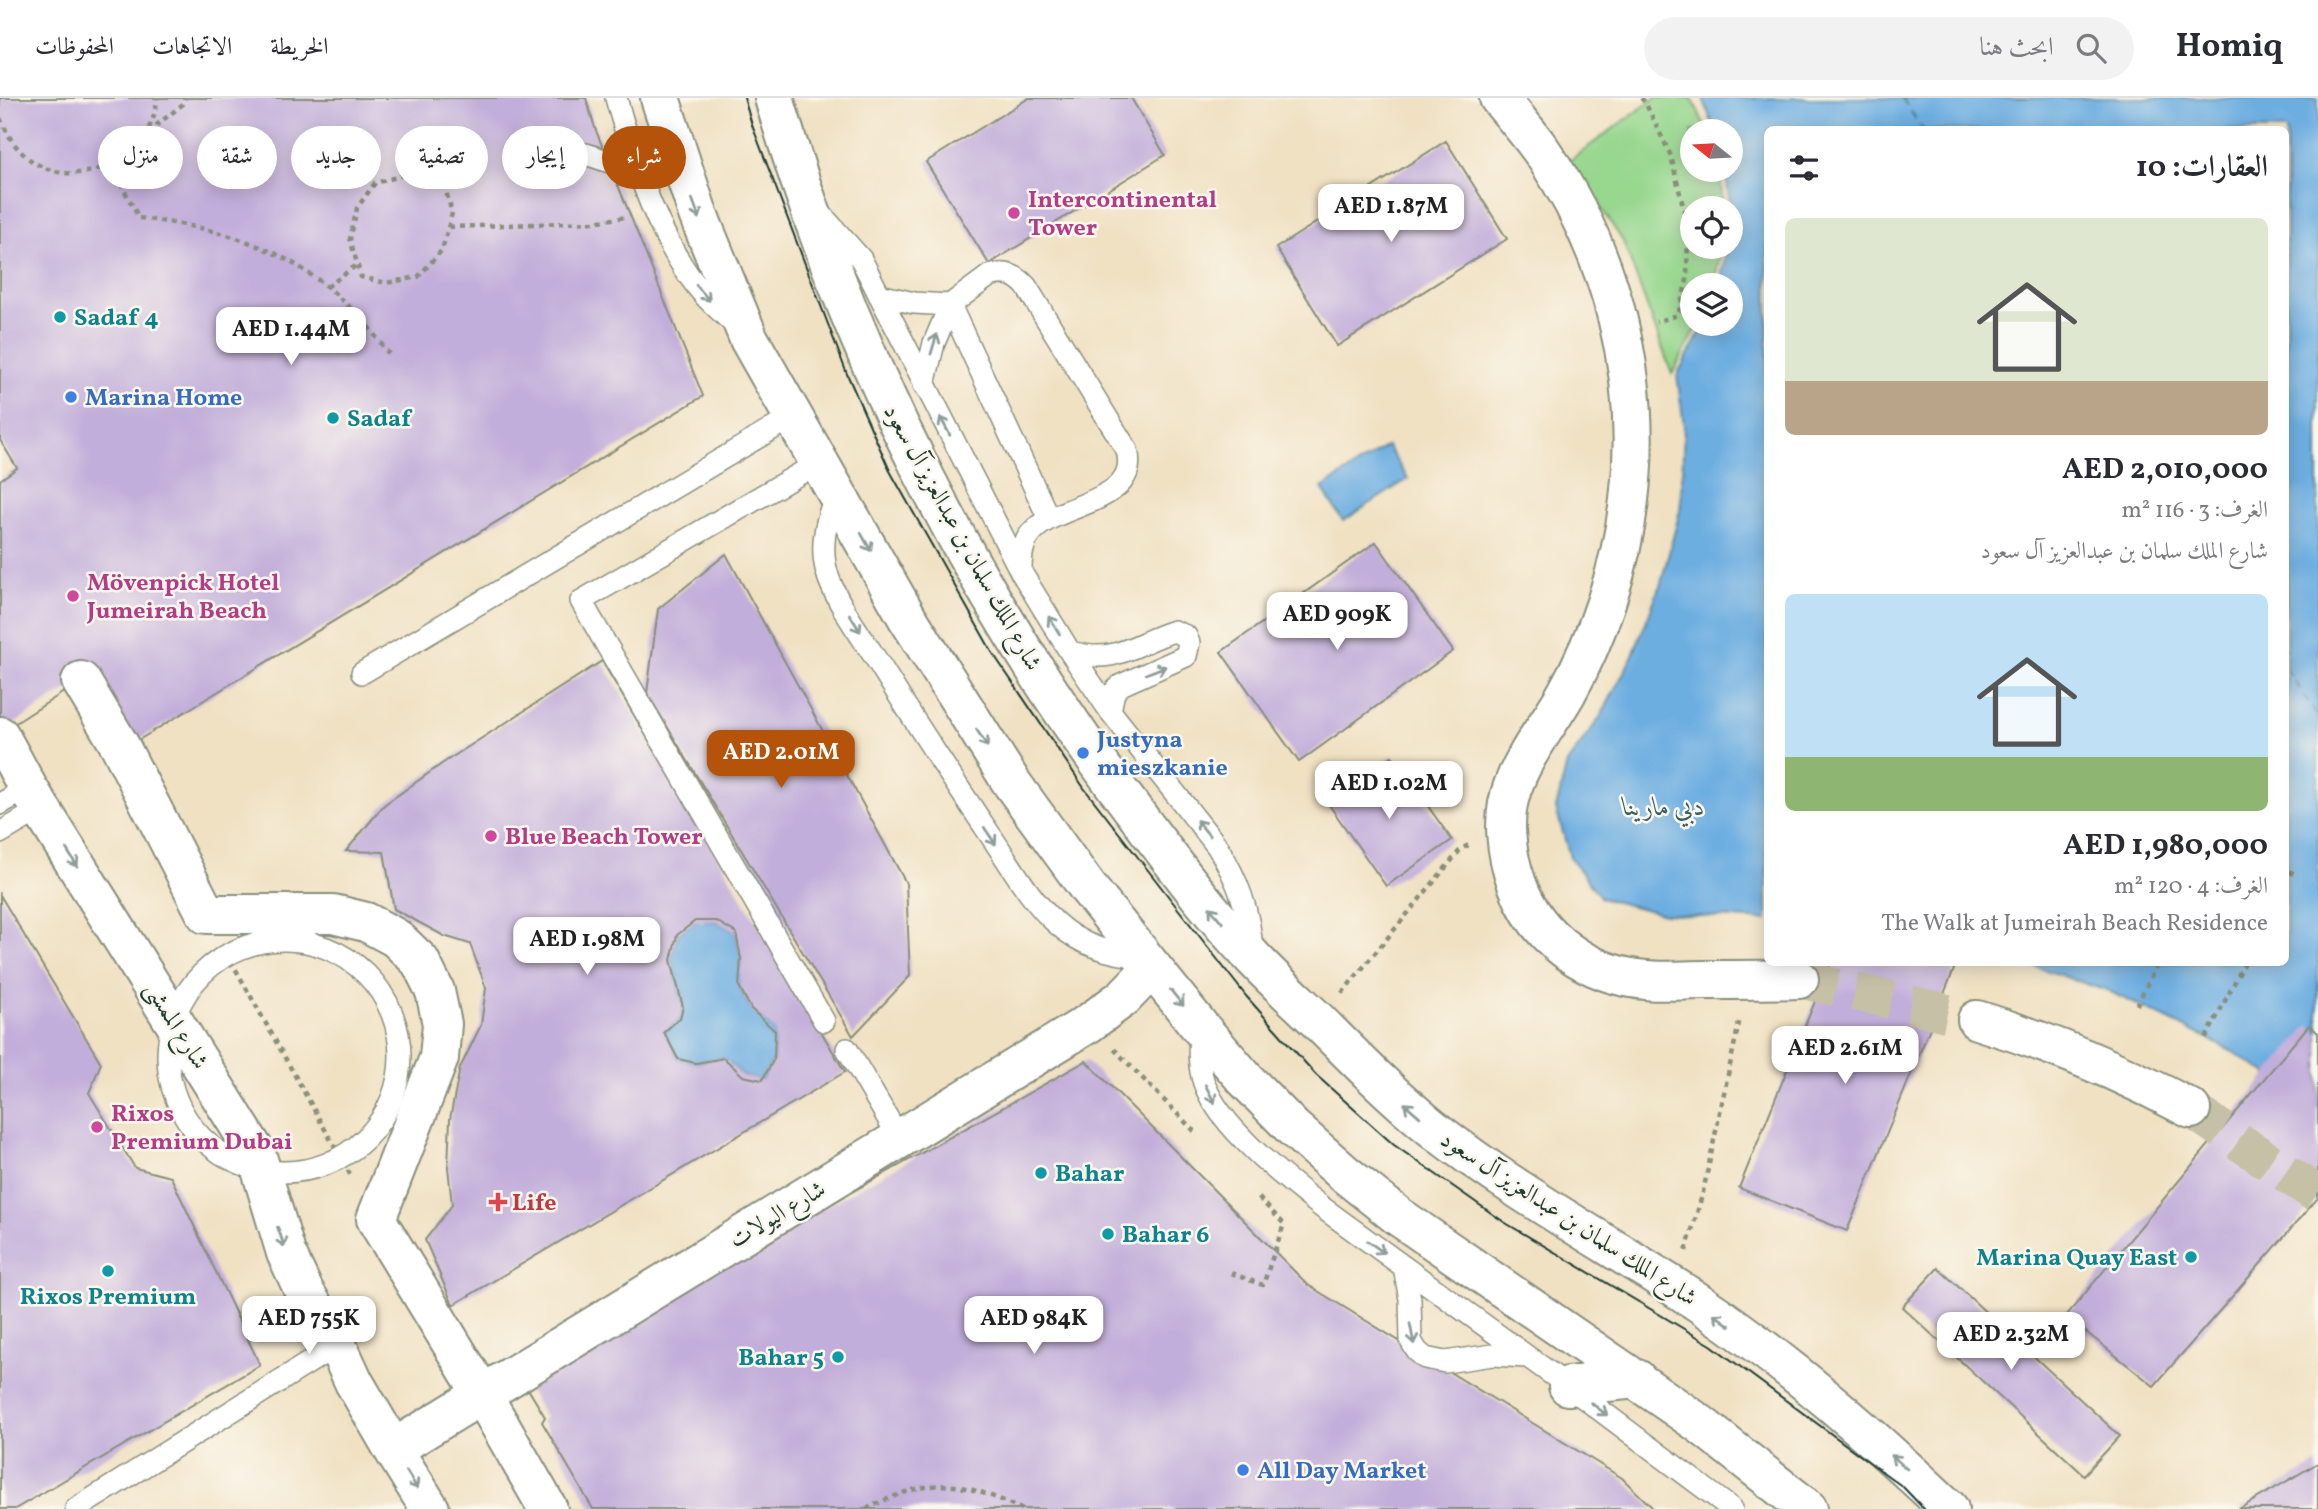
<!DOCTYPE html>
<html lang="ar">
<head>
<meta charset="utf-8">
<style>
  :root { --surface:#fff; --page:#f2f2f3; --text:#2b2b33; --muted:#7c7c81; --line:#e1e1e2; --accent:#b45309 }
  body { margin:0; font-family:Vollkorn,Amiri,serif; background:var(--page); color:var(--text); direction:rtl; height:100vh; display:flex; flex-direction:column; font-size:26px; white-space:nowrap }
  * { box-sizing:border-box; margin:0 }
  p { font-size:23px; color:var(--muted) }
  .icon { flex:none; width:38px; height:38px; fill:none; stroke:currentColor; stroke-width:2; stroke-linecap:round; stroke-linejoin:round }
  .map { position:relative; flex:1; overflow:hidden; direction:ltr }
  .sheet { position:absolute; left:1764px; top:28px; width:525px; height:840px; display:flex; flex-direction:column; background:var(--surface); border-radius:10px; box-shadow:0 4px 18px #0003; direction:rtl }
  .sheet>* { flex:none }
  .guide { position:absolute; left:21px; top:28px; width:665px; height:63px; direction:rtl; display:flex; gap:14px }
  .needle { width:46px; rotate:288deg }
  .fabs { position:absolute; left:1680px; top:21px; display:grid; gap:14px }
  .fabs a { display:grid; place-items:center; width:63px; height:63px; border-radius:50%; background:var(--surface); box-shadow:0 4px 18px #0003; font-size:35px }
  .price { position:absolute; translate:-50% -60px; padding:0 16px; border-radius:14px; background:#fff; color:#222; font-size:23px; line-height:46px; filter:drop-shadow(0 2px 4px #0008) }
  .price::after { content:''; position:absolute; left:50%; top:42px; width:21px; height:16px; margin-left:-10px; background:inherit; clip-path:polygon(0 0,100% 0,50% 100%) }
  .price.selected { background:var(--accent); color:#fff }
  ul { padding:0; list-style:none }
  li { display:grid; align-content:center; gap:14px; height:371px; padding:0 21px }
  li span { display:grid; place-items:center; height:217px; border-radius:10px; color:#555 }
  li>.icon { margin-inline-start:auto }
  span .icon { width:126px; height:126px; fill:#fffc; stroke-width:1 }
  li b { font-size:30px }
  h2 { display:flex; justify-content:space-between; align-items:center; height:84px; padding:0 21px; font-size:30px }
  .tag { padding:0 24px; border-radius:32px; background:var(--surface); box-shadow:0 4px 18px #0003; font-size:24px; line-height:63px }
  .tag.selected { background:var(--accent); color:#fff }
  header { display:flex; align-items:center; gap:42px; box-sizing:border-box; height:98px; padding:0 35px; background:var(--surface); border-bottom:2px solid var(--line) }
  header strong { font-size:33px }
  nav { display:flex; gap:38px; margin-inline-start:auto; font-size:24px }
  .search { width:490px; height:63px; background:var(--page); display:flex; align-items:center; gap:18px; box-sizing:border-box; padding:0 24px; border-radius:38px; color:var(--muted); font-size:26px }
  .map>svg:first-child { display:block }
</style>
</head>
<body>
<header>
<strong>Homiq</strong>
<div class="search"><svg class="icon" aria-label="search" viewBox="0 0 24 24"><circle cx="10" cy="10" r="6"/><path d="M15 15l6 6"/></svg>ابحث هنا</div>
<nav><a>الخريطة</a><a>الاتجاهات</a><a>المحفوظات</a></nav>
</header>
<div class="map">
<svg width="2318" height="1411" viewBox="0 0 2318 1411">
  <rect width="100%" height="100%" fill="#fbf7ec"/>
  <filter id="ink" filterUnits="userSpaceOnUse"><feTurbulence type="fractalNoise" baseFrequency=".0143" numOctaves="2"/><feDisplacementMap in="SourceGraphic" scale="14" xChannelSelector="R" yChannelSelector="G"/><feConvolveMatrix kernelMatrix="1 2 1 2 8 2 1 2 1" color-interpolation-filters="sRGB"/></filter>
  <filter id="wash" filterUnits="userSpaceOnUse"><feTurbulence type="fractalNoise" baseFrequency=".00686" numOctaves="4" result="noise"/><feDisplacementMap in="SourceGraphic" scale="28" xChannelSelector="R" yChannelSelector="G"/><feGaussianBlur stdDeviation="1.57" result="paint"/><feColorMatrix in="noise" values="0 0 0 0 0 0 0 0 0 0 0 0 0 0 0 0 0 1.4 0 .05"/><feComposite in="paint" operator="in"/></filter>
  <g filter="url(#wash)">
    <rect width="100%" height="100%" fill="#f0e1c3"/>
    <path fill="#97d78e" stroke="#5b8a61" stroke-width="2" d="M1655 0H1692L1707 33H1692V72H1719L1723 110H1692V149H1721L1714 187H1692V226H1699L1672 276 1623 143 1569 63Z"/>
    <path fill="#6daee1" stroke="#46768a" stroke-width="2" d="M1703 0H2318V1008L2233 954 2206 940 2113 895 2025 865 2286 864V32H1768L1767 822 1664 816 1601 800 1570 759 1556 711 1567 665 1601 618 1633 557 1661 485 1681 409 1684 328 1677 277 1705 226H1731V187H1720L1727 149H1731V110L1725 72H1731V33H1715Z
      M1387 348 1408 381 1343 423 1322 390Z
      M695 823H716L736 835 741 861 739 888 751 911 775 933 774 961 762 982 743 978 724 960 696 965 678 961 664 934 680 920 683 909 671 862 677 837Z"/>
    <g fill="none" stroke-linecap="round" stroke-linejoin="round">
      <path stroke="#365f68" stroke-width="2" stroke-dasharray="9 7" stroke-linecap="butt" d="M1902 0 1923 32
        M2286 570 2318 619"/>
    </g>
    <g id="blocks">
      <path fill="#c2aeda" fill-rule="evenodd" d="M0 0H586L595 30 703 298 132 646 81 583 0 635V382L17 370 0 342Z
        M1029 0H1131L1165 57 989 166 926 64Z
        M1446 43 1507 141 1337 248 1276 150Z
        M1376 444 1453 553 1299 664 1221 554Z
        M726 456 906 785 910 878 853 938 647 595 658 511Z
        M602 563 845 974 453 1207 425 1142 452 1107 448 1069 450 1021 460 970 481 927 486 890 470 846 444 838 394 811 384 754 346 753 384 707 443 665ZM695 823H716L736 835 741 861 739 888 751 911 775 933 774 961 762 982 743 978 724 960 696 965 678 961 664 934 680 920 683 909 671 862 677 837Z
        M1392 658 1452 742 1386 788 1327 704Z
        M0 797 101 965 89 995 135 1070 171 1079 260 1267 15 1411H0Z
        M1831 864H1957L1847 1133 1739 1090Z
        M2309 927 2318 935V1100L2154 1288 2066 1218Z
        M1086 963 1308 1187 1622 1380 1654 1411H593L542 1324 545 1319 521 1279Z
        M1938 1170 2120 1338 2084 1377 1902 1209Z
        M2318 1365V1411H2239Z"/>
    </g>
  </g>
  <g filter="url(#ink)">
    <use href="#blocks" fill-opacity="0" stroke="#888f7c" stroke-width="2"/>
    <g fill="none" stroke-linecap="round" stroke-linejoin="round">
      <path stroke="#c6c0a6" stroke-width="38" stroke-dasharray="38 19" stroke-linecap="butt" d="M1799 881 1977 922
        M2191 1011 2318 1097"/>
      <defs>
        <path id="lane" d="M616 0C634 64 659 146 704 197 713 207 725 217 735 227
          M586 56 637 73
          M820 115 861 161 1021 474 1070 554 1110 613 1217 748C1238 782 1250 814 1252 854
          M879 197 914 205 950 207
          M950 207 1049 421
          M924 287 934 245 950 207 989 178C1004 173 1015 176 1026 188L1127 352C1141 405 1060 404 1033 433 1022 444 1021 459 1021 474
          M820 364 581 503 824 923
          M837 393C826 422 818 451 829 481 840 511 866 544 883 572 918 629 955 685 993 741 1012 769 1030 802 1056 825 1081 848 1110 856 1143 859
          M1070 554C1118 567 1132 546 1174 533L1186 538 1189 545 1186 558 1121 587 1114 594 1110 613
          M362 575 794 318
          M0 706 28 690
          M0 735 41 711
          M168 958a116 116 0 1 1 232 0a116 116 0 1 1-232 0Z
          M1200 931C1199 950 1198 968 1204 985 1220 1030 1286 1081 1323 1110L1568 1288 1732 1411
          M847 951 900 1041
          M1404 1169 1410 1201 1411 1243 1417 1253 1425 1260 1445 1264 1493 1257 1526 1259
          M76 1411 337 1247"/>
        <path id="street" d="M1499 0C1514 18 1530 36 1543 55 1612 156 1644 280 1629 402 1621 469 1599 537 1566 596 1548 627 1525 655 1513 688 1501 719 1506 756 1517 786 1537 841 1588 877 1646 882 1665 884 1686 882 1705 882 1736 882 1768 882 1799 881
          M81 583 120 648 206 816H333L366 824 396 840 420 863 435 893 442 926 439 960 376 1121 482 1296 548 1411
          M0 638 28 690 256 1055 286 1155 304 1193 337 1247 354 1284 393 1351 430 1411
          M1977 922C2052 945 2122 974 2191 1011
          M393 1351 1089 925 1123 900 1152 870"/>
        <path id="primary" d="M660 0 698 116 749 241 907 519 1011 684 1088 790 1200 929 1245 981 1293 1030 1345 1076 1398 1118 1700 1326 1808 1411
          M774 0C851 263 979 512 1146 729 1180 774 1215 820 1254 861 1273 881 1294 900 1315 920 1353 958 1390 996 1432 1030 1517 1096 1611 1147 1701 1206 1790 1266 1871 1337 1949 1411
          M1568 1288 1637 1281"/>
      </defs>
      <use href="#lane" stroke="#888f7c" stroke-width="24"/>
      <use href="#street" stroke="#888f7c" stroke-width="42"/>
      <use href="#primary" stroke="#888f7c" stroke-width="42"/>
      <path stroke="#888f7c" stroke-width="4.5" stroke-dasharray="5 5" stroke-linecap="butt" d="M1641 0 1645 4 1671 58 1688 129 1687 182 1678 217 1656 224
        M0 20C7 35 14 49 28 60 76 98 154 60 157 0
        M148 34 183 6 185 0
        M111 67 139 120C230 131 299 153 362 222 372 232 380 245 389 256
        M415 74 445 90 452 115 442 152 418 179 386 185 361 179 350 141 357 110 375 85Z
        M449 129 593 124 626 119
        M327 189 358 166
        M2286 786 2293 771
        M226 854 351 1078
        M1342 895 1461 751 1471 746
        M2137 907 2158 864
        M2206 940 2245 864
        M1114 951 1196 1035
        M1686 1153 1703 1094 1740 920
        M1231 1175 1263 1187 1284 1126 1258 1099
        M866 1411C933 1378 956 1381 1022 1411"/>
      <use href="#lane" stroke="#fff" stroke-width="21"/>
      <use href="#street" stroke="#fff" stroke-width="38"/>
      <use href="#primary" stroke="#fff" stroke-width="38"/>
      <path stroke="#1f3d34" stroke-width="2" d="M744 0 752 27 847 276 890 373 992 554 1084 690 1246 898 1316 977 1394 1047 1504 1124 1711 1247 1903 1389 1924 1411"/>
    </g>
    <defs><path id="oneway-shaft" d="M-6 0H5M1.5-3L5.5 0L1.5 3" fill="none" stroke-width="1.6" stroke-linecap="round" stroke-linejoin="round" transform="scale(1.75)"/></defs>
    <g stroke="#8f9e9a">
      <use href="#oneway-shaft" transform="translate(696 111) rotate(70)"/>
      <use href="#oneway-shaft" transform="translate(703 195) rotate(49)"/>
      <use href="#oneway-shaft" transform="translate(934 246) rotate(-73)"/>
      <use href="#oneway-shaft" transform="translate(945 328) rotate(-118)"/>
      <use href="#oneway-shaft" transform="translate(866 444) rotate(61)"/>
      <use href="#oneway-shaft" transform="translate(855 525) rotate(58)"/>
      <use href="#oneway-shaft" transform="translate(1054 527) rotate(-122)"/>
      <use href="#oneway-shaft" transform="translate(1156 572) rotate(-21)"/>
      <use href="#oneway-shaft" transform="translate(982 640) rotate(57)"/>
      <use href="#oneway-shaft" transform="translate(1203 730) rotate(-129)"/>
      <use href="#oneway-shaft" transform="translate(990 738) rotate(56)"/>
      <use href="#oneway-shaft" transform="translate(72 760) rotate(58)"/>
      <use href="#oneway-shaft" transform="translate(1216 817) rotate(-130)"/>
      <use href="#oneway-shaft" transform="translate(1177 900) rotate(51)"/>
      <use href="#oneway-shaft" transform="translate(1210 996) rotate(63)"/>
      <use href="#oneway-shaft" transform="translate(1412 1012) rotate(-139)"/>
      <use href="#oneway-shaft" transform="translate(281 1139) rotate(71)"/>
      <use href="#oneway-shaft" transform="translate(1376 1149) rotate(36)"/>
      <use href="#oneway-shaft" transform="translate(1722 1222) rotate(-144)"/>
      <use href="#oneway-shaft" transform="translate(1412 1236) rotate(79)"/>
      <use href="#oneway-shaft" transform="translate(1599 1311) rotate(37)"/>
      <use href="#oneway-shaft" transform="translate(1899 1364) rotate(-138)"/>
      <use href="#oneway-shaft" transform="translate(412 1382) rotate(58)"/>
    </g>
  </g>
  <g fill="#d1479c" stroke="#fbf7ec" stroke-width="2.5">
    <circle cx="1014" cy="115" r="7"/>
    <circle cx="73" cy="498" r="7"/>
    <circle cx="491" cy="738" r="7"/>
    <circle cx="97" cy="1029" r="7"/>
  </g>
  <g fill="#0f9aa8" stroke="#fbf7ec" stroke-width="2.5">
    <circle cx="60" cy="219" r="7"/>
    <circle cx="333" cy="320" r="7"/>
    <circle cx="1041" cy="1075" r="7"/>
    <circle cx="1108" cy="1136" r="7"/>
    <circle cx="2191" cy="1159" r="7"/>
    <circle cx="108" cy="1173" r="7"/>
    <circle cx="838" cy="1259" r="7"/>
  </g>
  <g fill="#3f7fe0" stroke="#fbf7ec" stroke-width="2.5">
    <circle cx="71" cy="299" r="7"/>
    <circle cx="1083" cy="655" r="7"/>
    <circle cx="1243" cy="1372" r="7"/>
  </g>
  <path fill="#e0444e" stroke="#fbf7ec" stroke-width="2.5" d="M494.5 1093.5h7v7h7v7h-7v7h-7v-7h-7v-7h7z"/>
  <g text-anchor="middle" stroke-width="5" stroke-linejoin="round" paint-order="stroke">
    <g font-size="24" font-weight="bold" fill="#b23c85" stroke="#fbf7ec" text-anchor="start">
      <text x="1028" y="109">Intercontinental<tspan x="1028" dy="28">Tower</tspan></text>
      <text x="87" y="492">Mövenpick Hotel<tspan x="87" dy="28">Jumeirah Beach</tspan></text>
      <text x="505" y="746">Blue Beach Tower</text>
      <text x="111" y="1023">Rixos<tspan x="111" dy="28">Premium Dubai</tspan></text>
    </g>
    <g font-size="24" font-weight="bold" fill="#0d838f" stroke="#fbf7ec" text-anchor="start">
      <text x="74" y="227">Sadaf 4</text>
      <text x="347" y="328">Sadaf</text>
      <text x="1055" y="1083">Bahar</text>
      <text x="1122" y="1144">Bahar 6</text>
      <text x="2177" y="1167" text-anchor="end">Marina Quay East</text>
      <text x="108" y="1206" text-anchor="middle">Rixos Premium</text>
      <text x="824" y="1267" text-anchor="end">Bahar 5</text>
    </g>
    <g font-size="24" font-weight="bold" fill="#366cbe" stroke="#fbf7ec" text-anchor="start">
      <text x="85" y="307">Marina Home</text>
      <text x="1097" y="649">Justyna<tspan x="1097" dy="28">mieszkanie</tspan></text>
      <text x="1257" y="1380">All Day Market</text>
    </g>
    <g font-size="24" fill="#1f3d34" stroke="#fbf7ec">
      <text transform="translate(963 439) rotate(61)" y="8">شارع الملك سلمان بن عبدالعزيز آل سعود</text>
      <text transform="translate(177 927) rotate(58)" y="8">شارع الممشى</text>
      <text transform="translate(777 1116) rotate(-31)" y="8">شارع اليولات</text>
      <text transform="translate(1569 1120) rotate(33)" y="8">شارع الملك سلمان بن عبدالعزيز آل سعود</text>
    </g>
    <g font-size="24" font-weight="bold" fill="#be3a42" stroke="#fbf7ec" text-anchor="start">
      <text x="512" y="1112">Life</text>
    </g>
    <g font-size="26" font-style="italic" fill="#365f68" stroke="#fbf7ec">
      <text x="1664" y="717">دبي مارينا</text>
    </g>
  </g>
</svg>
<div class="fabs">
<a><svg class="needle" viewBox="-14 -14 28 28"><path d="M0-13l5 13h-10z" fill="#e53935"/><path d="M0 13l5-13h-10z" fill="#7c7c81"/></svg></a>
<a><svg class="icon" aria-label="locate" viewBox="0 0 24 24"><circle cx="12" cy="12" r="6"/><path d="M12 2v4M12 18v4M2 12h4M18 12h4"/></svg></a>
<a><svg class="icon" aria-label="layers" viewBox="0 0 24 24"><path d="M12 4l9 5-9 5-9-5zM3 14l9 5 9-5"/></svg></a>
</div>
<b class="price" style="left:1391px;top:146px">AED 1.87M</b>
<b class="price" style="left:291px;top:269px">AED 1.44M</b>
<b class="price" style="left:1337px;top:554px">AED 909K</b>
<b class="price selected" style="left:781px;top:692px">AED 2.01M</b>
<b class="price" style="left:1389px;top:723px">AED 1.02M</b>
<b class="price" style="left:587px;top:879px">AED 1.98M</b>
<b class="price" style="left:1845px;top:988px">AED 2.61M</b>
<b class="price" style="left:309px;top:1258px">AED 755K</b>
<b class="price" style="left:1034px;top:1258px">AED 984K</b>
<b class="price" style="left:2011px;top:1274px">AED 2.32M</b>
<div class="guide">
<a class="tag selected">شراء</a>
<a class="tag">إيجار</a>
<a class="tag">تصفية</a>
<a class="tag">جديد</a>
<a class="tag">شقة</a>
<a class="tag">منزل</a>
</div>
<section class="sheet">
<h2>العقارات: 10<svg class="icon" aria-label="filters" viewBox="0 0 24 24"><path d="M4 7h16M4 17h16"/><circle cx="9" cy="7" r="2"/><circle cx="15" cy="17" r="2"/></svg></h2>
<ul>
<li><span style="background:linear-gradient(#dfe7d0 75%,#b9a48a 0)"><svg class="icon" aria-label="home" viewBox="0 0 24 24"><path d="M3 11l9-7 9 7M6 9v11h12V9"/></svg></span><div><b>AED 2,010,000</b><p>الغرف: 3 · 116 m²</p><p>شارع الملك سلمان بن عبدالعزيز آل سعود</p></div></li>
<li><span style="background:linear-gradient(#bfe0f5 75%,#8fb573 0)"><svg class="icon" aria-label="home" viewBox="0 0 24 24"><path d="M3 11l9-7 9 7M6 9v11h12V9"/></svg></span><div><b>AED 1,980,000</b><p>الغرف: 4 · 120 m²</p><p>The Walk at Jumeirah Beach Residence</p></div></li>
</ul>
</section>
</div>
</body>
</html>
